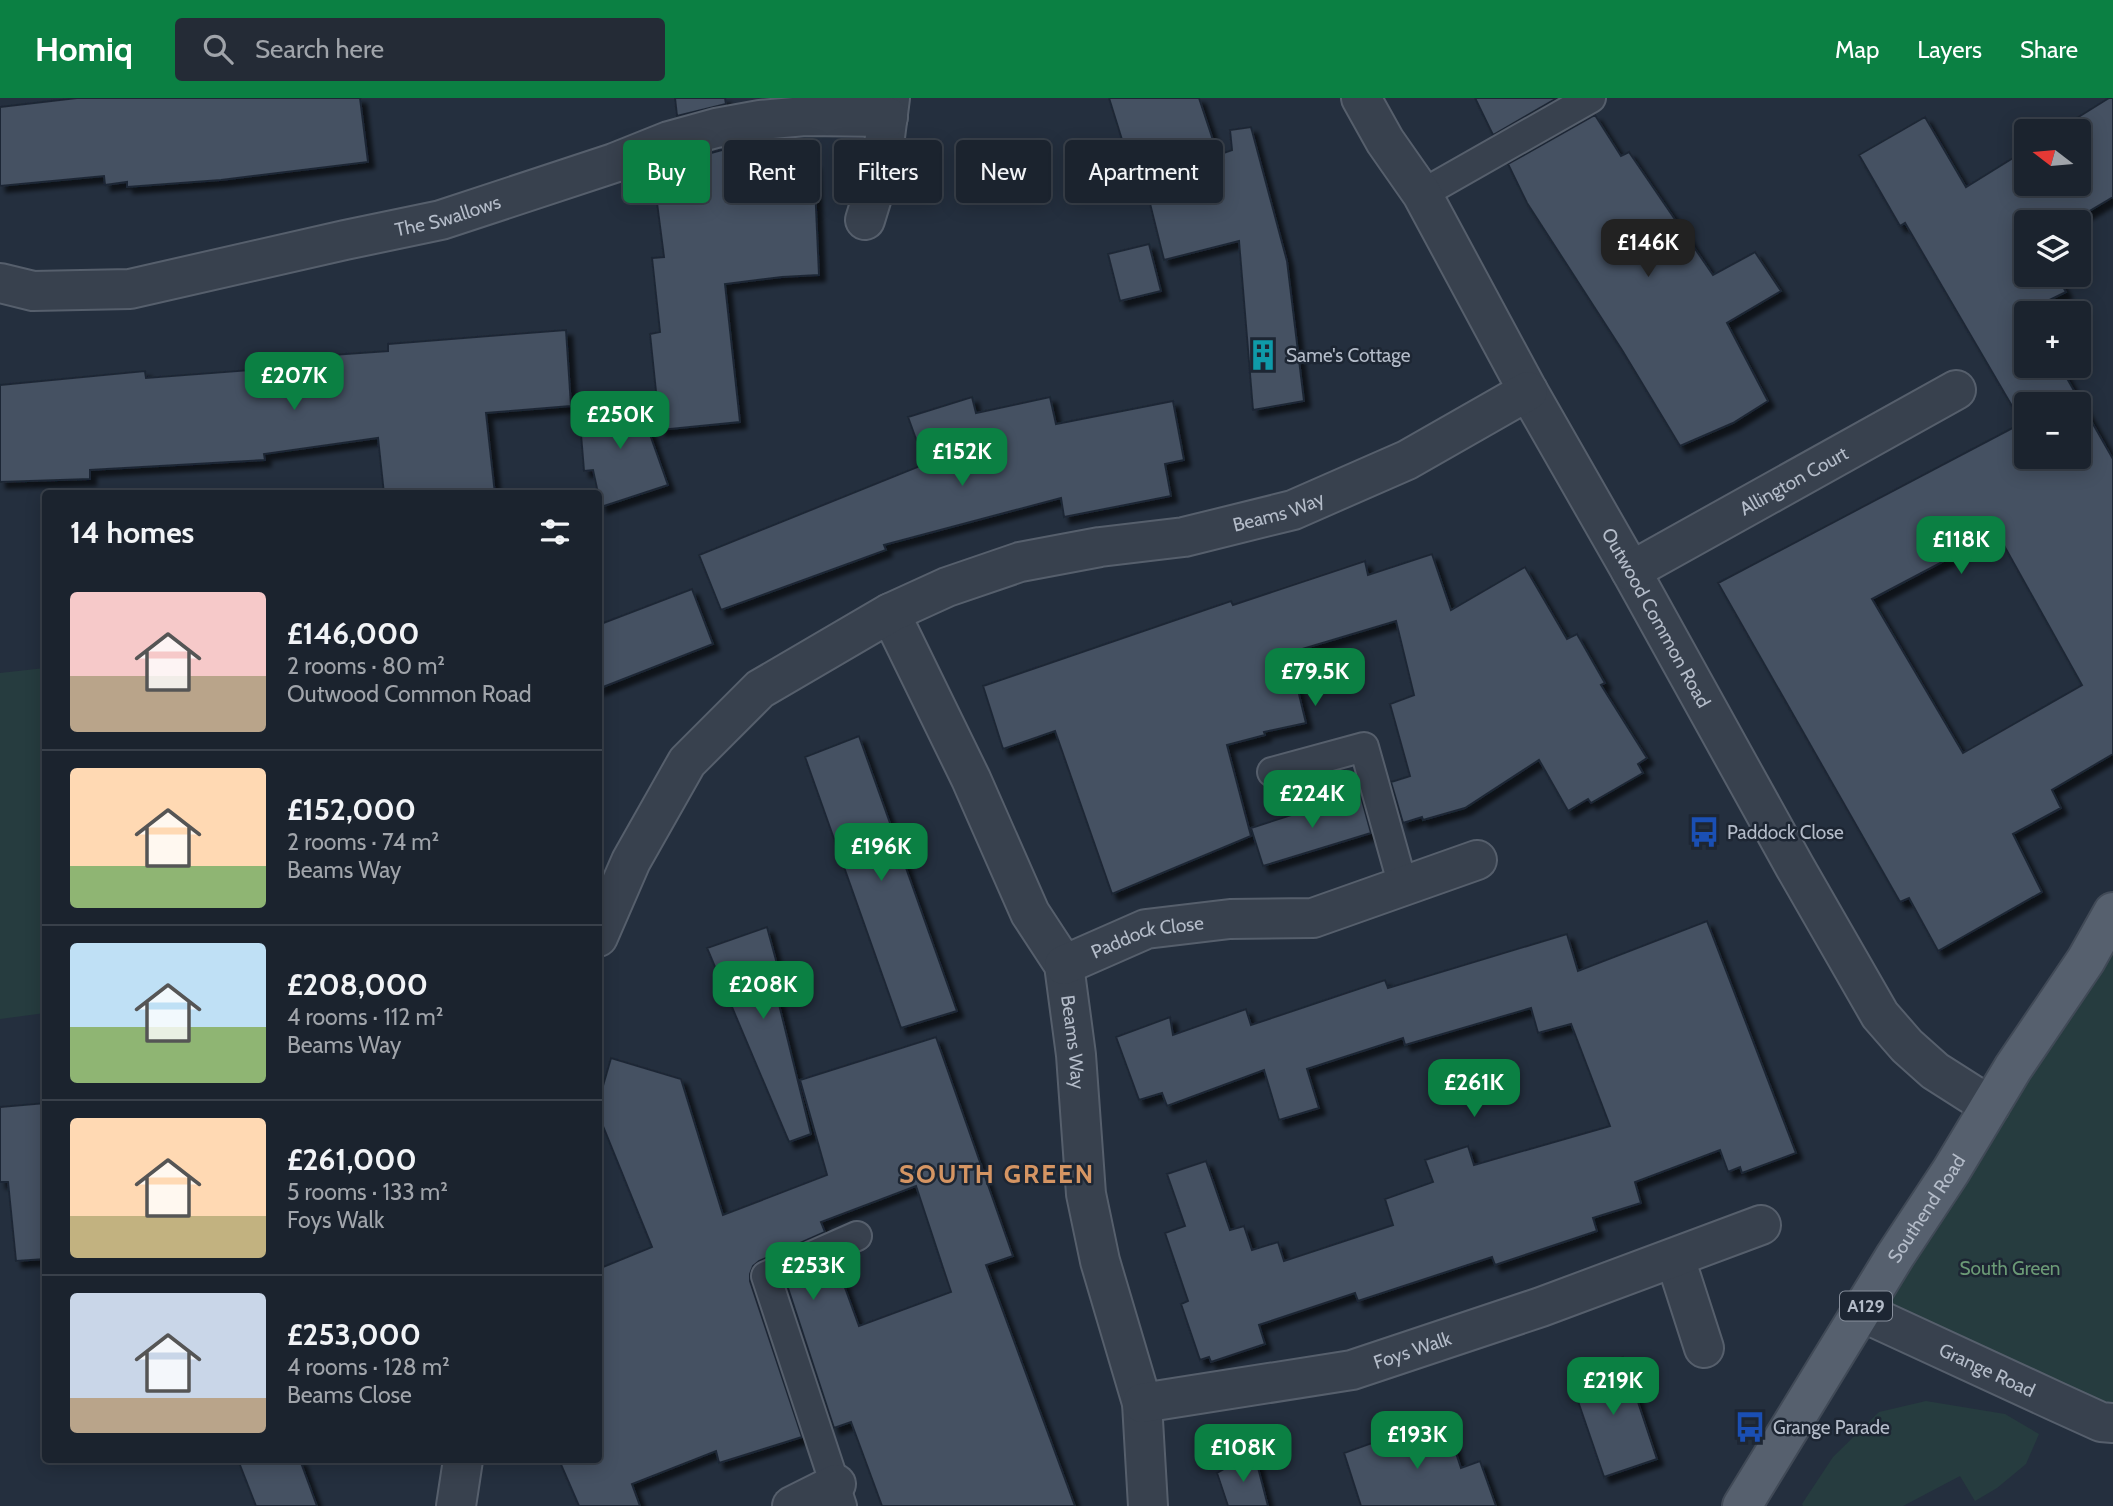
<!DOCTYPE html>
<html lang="en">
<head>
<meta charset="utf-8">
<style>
  :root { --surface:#1b232e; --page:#242b36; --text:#f1f3f6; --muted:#a0a4aa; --line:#39404a; --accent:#0b8043 }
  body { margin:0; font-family:Cabin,sans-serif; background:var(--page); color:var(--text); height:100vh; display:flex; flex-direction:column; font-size:26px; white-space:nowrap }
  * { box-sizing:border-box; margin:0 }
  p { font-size:23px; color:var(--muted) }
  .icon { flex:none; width:38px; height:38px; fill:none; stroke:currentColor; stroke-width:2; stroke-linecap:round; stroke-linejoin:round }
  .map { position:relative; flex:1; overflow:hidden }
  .panel { position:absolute; left:42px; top:392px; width:560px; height:973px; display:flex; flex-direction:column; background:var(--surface); border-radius:7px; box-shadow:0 4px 18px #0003,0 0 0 2px var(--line) }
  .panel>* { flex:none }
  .top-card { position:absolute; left:623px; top:42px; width:665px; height:63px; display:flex; gap:14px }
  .needle { width:46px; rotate:286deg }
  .controls { position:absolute; left:2014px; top:21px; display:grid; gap:14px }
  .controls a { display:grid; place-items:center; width:77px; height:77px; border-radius:7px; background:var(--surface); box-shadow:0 4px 18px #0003,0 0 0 2px var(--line); font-size:35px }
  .price { position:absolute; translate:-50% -60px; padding:0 16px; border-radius:14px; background:var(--accent); color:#fff; font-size:23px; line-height:46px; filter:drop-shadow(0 2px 4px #0008) }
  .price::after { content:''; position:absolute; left:50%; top:42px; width:21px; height:16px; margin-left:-10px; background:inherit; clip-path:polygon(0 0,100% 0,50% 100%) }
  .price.selected { background:#222; color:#fff }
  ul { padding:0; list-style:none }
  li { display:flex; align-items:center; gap:21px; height:175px; padding:0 28px }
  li+li { border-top:2px solid var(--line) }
  li span { display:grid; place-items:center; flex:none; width:196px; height:140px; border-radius:7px; color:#555 }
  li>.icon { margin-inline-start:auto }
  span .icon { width:84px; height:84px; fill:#fffc; stroke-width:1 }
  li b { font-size:30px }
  h2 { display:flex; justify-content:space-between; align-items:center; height:84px; padding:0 28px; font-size:30px }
  .pill { padding:0 24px; border-radius:7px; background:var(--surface); box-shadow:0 4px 18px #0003,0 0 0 2px var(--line); font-size:24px; line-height:63px }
  .pill.selected { background:var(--accent); color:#fff }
  header { display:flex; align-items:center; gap:42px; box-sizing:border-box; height:98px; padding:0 35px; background:var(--accent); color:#fff }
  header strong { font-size:33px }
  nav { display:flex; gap:38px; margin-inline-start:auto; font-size:24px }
  .search { width:490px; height:63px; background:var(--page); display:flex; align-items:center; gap:18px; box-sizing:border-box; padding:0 24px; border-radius:7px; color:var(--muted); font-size:26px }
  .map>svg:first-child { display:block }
</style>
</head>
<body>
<header>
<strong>Homiq</strong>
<div class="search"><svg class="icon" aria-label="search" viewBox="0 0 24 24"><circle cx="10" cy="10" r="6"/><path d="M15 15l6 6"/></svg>Search here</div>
<nav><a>Map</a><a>Layers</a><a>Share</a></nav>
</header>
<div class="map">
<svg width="2113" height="1408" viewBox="0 0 2113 1408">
  <defs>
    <filter id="shadow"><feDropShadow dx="6" dy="6" stdDeviation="2" flood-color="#0009"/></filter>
  </defs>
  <rect width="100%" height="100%" fill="#242f3e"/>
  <path fill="#263c3f" d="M45 570 46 739 44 741 46 747 45 915 0 921V575Z
    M2113 814V1325L1862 1214Z
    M1926 1303 2005 1316 2039 1336 2026 1366 1997 1390 1975 1403 1960 1378 1903 1408H1803L1802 1406 1833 1359 1879 1314Z"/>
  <path fill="#455162" stroke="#1f2835" stroke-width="2" fill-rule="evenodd" filter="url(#shadow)" d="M77 0H360L368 64 221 82 127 89V84L105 87 104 78 0 88V9Z
    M675 0H725L726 6 677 18Z
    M1109 0H1199L1218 57 1232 52 1230 32 1251 29 1287 163 1304 303 1253 312 1239 143 1164 162 1138 57 1128 61Z
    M1475 0H1557L1493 37Z
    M2109 0H2113V99L2071 124H2026V177H2056L2066 194 2029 212 2031 215H2026V268H2060L2113 361V656L2052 692 2061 710 2013 736 2042 794 1938 853 1909 800 1900 804 1718 485 2022 325 1905 125 1900 128 1859 57 1925 19 1966 89 2026 52V86H2079V33H2056ZM2026 306H2079V359H2026ZM1997 435 2082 587 1963 655 1872 501Z
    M1595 17 1621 58 1629 54 1713 177 1755 154 1781 193 1727 225 1768 303 1733 325 1680 348 1622 252 1527 105 1508 66Z
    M733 49 736 71 750 69 751 75 814 65 819 177 782 179 725 186 740 324 660 332 650 236 660 234 652 160 664 159 654 82 669 80 667 67Z
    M1149 146 1161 193 1120 203 1108 156Z
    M566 232 571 308 486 315 495 396H384L378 340 264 356 265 362 90 372V381L0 384V287L145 273 146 280 275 270 274 261 388 253V246Z
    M972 299 976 315 1050 299 1056 326 1173 303 1184 362 1165 366 1171 398 1064 419 1061 400 884 447 886 452 721 512 699 457 925 366 908 319Z
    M637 300 668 387 601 409 593 372 584 373 579 312Z
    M1432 456 1451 512 1525 469 1567 541 1577 536 1605 585 1601 587 1647 660 1638 666 1643 675 1591 705 1588 701 1568 713 1539 662 1465 710 1423 722 1422 719 1403 725 1391 684 1410 678 1390 606 1414 597 1396 523 1289 555 1306 625 1264 634 1265 637 1227 647 1251 738 1112 796 1055 633 1003 651 983 588 1231 503 1233 507 1365 463 1368 477Z
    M692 491 713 546 598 591V527Z
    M859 638 957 913 901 930 805 659Z
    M1360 695 1371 735 1263 768 1251 730Z
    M1707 823 1796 1055 1742 1075 1740 1069 1728 1074 1720 1052 1635 1084 1641 1105 1593 1120 1597 1133 1495 1167 1492 1159 1358 1203 1355 1195 1259 1227 1265 1246 1211 1264 1209 1259 1200 1262 1181 1206 1188 1203 1165 1135 1185 1128 1167 1076 1206 1063 1230 1132 1244 1128 1252 1152 1278 1144 1284 1163 1393 1127 1385 1101 1433 1084 1425 1062 1468 1048 1474 1067 1610 1028 1571 926 1538 935 1531 910 1405 947 1403 940 1307 971 1319 1010 1279 1022 1264 972 1167 1008 1162 995 1139 1002 1116 939 1170 919 1173 937 1246 911 1251 927 1385 882 1388 890 1567 836 1578 873Z
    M767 829 783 888 775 890 811 1036 789 1044 707 850Z
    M936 939 1013 1158 986 1167 1075 1408H882L851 1324 834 1330 787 1187 836 1165 859 1228 951 1194 916 1088 821 1124 825 1134 759 1163 753 1168 750 1176V1183L802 1339 719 1365 716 1353 632 1386 640 1408H579L559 1362H598V1171L652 1149 598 1016V1005L611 960 681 981 723 1117 827 1077 800 982Z
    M46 1005V1161L16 1163 8 1084H0V1009Z
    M1623 1259 1657 1361 1604 1379 1569 1277Z
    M1444 1319 1461 1370 1480 1363 1496 1408H1361L1344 1355Z
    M1254 1354 1268 1408H1228L1217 1375Z
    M238 1362H300L317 1408H256Z"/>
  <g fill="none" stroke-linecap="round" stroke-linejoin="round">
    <defs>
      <path id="lane" d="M1422 96 1591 0
        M1272 674 1364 649 1403 788
        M842 1408 766 1178 857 1138"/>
      <g id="street">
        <path id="s1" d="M1361 0 1385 43 1422 96 1528 293 1631 473 1795 769 1880 917 1907 948 1935 973 1990 1008"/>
        <path d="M865 122 881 70 890 0"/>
        <path id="s2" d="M0 185 33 193 130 191 345 142 441 122 614 65 669 43 716 30 760 22 805 18 888 19"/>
        <path id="s3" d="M1631 473 1956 292"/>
        <path id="s4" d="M890 515 971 681 1030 815 1064 867 1076 957 1086 1096 1100 1163 1142 1305 1148 1408"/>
        <path id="s5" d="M598 839 631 763 687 664 760 591 890 515 947 489 1020 464 1100 449 1184 439 1293 412 1407 362 1528 293"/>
        <path id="s6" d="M1064 867 1146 831 1230 821 1313 820 1477 762"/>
        <path d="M1675 1160 1704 1250"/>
        <path id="s7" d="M1862 1214 2057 1304 2101 1324 2113 1325"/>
        <path id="s8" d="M1142 1305 1352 1272 1541 1209 1761 1127"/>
        <path d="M456 1408 463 1362"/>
        <path d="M792 1408 836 1386"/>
      </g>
      <g id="primary">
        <path id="s9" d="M1742 1408 1895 1158 1951 1073 2013 970 2086 862 2113 814"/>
      </g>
    </defs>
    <use href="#lane" stroke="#565f6c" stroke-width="32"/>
    <use href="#street" stroke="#565f6c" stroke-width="42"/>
    <use href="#primary" stroke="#414a57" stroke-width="42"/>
    <use href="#lane" stroke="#38414e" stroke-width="28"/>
    <use href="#street" stroke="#38414e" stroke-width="38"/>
    <use href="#primary" stroke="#56606e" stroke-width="38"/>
  </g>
  <defs>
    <symbol id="building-bare" viewBox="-9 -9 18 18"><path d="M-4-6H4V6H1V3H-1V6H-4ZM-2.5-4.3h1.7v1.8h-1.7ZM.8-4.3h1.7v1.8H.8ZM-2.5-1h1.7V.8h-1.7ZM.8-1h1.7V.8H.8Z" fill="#0f9aa8" stroke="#1d2633" stroke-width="2.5" paint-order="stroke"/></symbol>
    <symbol id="bus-bare" viewBox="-9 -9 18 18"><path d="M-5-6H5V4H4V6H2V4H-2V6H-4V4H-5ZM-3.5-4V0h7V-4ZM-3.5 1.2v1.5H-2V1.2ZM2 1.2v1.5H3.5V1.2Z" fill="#1a4fb4" stroke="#1d2633" stroke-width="2.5" paint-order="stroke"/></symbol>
  </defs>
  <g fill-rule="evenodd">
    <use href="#building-bare" x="1241" y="235" width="44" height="44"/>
    <use href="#bus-bare" x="1682" y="712" width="44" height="44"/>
    <use href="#bus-bare" x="1728" y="1307" width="44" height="44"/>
  </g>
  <g text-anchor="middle" stroke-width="5" stroke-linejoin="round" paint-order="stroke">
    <rect fill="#1d2633" stroke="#878f9c" stroke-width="2" x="1840" y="1193.5" width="52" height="29" rx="5"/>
    <g font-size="18" font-weight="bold" fill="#b4bcc9">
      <text x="1866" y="1214">A129</text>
    </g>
    <g font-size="19" fill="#b4bcc9" stroke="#1d2633">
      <text dy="7" stroke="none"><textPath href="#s2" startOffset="457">The Swallows</textPath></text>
      <text dy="7" stroke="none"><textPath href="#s3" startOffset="186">Allington Court</textPath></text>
      <text dy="7" stroke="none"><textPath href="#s5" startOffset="854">Beams Way</textPath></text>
      <text dy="7" stroke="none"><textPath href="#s1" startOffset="598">Outwood Common Road</textPath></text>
      <text dy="7" stroke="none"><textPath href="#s6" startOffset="89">Paddock Close</textPath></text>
      <text dy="7" stroke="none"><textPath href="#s4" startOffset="471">Beams Way</textPath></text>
      <text dy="7" stroke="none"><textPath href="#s9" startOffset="350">Southend Road</textPath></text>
      <text dy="7" stroke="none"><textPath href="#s8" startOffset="276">Foys Walk</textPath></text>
      <text dy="7" stroke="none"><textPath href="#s7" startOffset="138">Grange Road</textPath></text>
    </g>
    <g font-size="19" fill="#b4bcc9" stroke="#1d2633" text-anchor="start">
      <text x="1286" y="264">Same's Cottage</text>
      <text x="1727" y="741">Paddock Close</text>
      <text x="1773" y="1336">Grange Parade</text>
    </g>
    <g font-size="19" fill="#6b9a76" stroke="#1d2633">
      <text x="2010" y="1177">South Green</text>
    </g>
    <g font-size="26" font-weight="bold" letter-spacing="2" fill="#d59563" stroke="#1d2633">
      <text x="997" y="1085">SOUTH GREEN</text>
    </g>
  </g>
</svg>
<div class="controls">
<a><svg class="needle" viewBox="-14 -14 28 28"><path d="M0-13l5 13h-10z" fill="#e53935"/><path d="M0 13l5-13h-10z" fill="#a0a4aa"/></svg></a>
<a><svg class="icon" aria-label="layers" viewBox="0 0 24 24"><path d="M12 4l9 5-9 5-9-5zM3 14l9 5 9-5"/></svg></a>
<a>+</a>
<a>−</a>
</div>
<b class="price selected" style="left:1648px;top:181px">£146K</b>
<b class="price" style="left:294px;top:314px">£207K</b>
<b class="price" style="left:620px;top:353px">£250K</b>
<b class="price" style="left:962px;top:390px">£152K</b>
<b class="price" style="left:1961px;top:478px">£118K</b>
<b class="price" style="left:1315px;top:610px">£79.5K</b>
<b class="price" style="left:1312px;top:732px">£224K</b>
<b class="price" style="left:881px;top:785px">£196K</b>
<b class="price" style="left:763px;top:923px">£208K</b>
<b class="price" style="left:1474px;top:1021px">£261K</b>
<b class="price" style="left:813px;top:1204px">£253K</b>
<b class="price" style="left:1613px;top:1319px">£219K</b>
<b class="price" style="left:1417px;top:1373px">£193K</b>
<b class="price" style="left:1243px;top:1386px">£108K</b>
<div class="top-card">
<a class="pill selected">Buy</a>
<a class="pill">Rent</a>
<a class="pill">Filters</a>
<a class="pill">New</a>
<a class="pill">Apartment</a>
</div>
<section class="panel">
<h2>14 homes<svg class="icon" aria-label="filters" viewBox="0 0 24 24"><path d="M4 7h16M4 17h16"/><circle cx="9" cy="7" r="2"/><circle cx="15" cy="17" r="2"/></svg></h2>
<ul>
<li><span style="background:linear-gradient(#f6c9c9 60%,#b9a48a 0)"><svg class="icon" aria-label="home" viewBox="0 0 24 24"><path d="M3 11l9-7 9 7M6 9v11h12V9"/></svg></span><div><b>£146,000</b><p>2 rooms · 80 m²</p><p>Outwood Common Road</p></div></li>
<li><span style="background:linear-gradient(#ffd9b3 70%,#8fb573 0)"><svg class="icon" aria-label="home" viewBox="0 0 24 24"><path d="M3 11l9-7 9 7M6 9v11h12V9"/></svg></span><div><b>£152,000</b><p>2 rooms · 74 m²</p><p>Beams Way</p></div></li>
<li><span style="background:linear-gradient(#bfe0f5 60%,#8fb573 0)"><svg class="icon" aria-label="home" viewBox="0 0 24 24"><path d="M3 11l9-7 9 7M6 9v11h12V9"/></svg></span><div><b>£208,000</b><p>4 rooms · 112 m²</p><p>Beams Way</p></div></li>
<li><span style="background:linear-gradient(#ffd9b3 70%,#c2b280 0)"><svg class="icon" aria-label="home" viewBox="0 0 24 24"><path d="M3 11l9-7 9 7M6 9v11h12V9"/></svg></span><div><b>£261,000</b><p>5 rooms · 133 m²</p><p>Foys Walk</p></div></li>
<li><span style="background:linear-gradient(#c9d6e8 75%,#b9a48a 0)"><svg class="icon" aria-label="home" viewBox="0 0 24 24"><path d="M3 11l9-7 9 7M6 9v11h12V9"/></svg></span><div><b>£253,000</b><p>4 rooms · 128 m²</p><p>Beams Close</p></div></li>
</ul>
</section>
</div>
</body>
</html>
